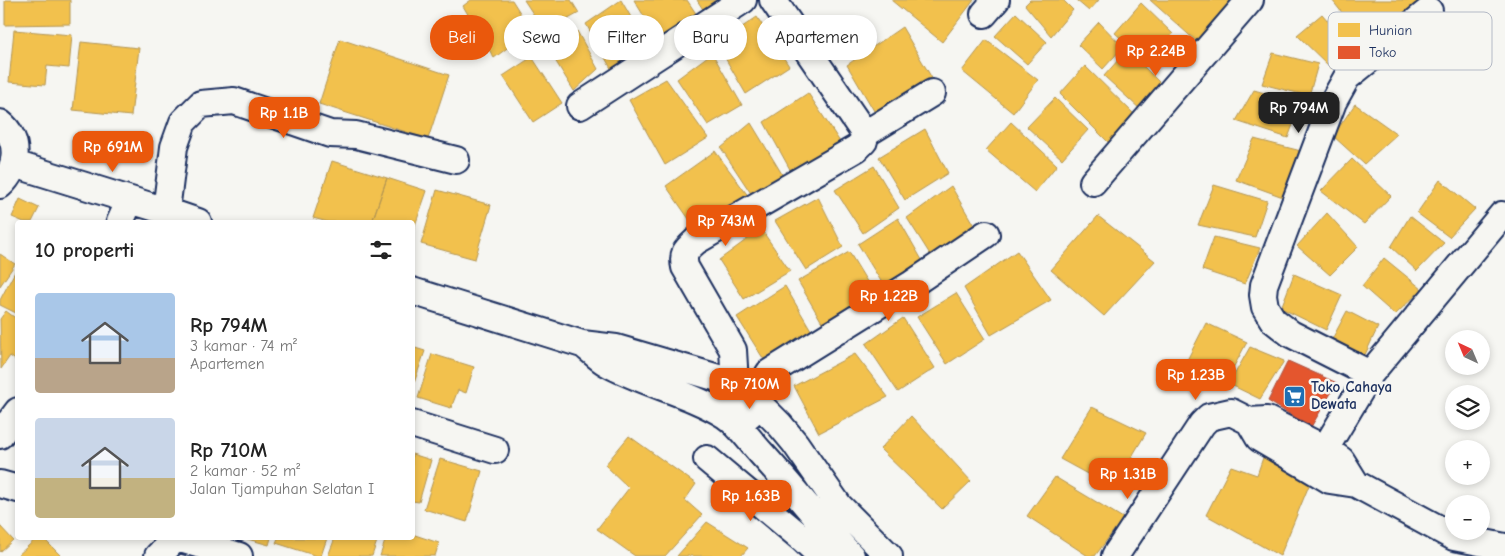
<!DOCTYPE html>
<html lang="id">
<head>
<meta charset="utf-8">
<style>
  :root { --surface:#fff; --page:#f2f2f2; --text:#222; --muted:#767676; --accent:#ea580c }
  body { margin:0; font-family:"Comic Neue",sans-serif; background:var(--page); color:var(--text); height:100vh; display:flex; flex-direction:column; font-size:19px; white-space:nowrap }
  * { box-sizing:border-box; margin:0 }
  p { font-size:16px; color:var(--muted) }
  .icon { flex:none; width:28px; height:28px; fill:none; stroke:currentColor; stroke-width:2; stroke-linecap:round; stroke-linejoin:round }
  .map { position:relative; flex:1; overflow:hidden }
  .panel { position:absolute; left:15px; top:220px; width:400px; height:320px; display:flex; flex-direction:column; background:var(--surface); border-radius:5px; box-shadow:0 2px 8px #0003 }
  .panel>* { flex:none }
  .top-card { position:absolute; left:430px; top:15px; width:475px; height:45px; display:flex; gap:10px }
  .needle { width:32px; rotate:316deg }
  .fabs { position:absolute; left:1445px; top:330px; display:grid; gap:10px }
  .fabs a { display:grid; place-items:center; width:45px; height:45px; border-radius:50%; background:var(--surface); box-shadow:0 2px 8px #0003; font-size:25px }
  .price { position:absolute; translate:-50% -42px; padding:0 11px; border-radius:10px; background:var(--accent); color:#fff; font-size:16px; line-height:32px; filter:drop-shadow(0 1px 2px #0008) }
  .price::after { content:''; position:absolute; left:50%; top:30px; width:15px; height:11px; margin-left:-8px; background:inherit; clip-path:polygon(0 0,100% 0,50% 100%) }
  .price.current { background:#222; color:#fff }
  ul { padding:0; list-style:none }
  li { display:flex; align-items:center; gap:15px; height:125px; padding:0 20px }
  li span { display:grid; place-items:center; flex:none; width:140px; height:100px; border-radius:5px; color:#555 }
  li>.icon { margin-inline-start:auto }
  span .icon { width:60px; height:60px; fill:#fffc; stroke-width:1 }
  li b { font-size:21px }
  h2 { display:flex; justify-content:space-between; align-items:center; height:60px; padding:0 20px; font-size:21px }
  .chip { padding:0 18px; border-radius:22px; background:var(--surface); box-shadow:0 2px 8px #0003; font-size:18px; line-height:45px }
  .chip.current { background:var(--accent); color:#fff }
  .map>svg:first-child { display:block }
</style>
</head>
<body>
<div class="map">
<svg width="1505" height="556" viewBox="0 0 1505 556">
  <rect width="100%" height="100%" fill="#f6f6f2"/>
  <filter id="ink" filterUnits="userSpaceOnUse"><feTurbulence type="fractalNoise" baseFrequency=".02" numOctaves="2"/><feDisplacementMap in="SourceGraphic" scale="10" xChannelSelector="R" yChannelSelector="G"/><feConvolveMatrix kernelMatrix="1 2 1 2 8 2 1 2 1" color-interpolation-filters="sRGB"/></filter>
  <g filter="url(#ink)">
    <path fill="#f2c14e" stroke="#b29553" d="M5 0H70V24L5 25Z
      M471 0H512L531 30 494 58 463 6Z
      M524 0H571L579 13 545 32Z
      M621 0 649 48 613 72 586 24Z
      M634 0H687L697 15 658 39Z
      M697 0H724L704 11Z
      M891 0H974L942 42Z
      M1030 0H1063L1073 10 1051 36 1025 5Z
      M1076 0H1099L1089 11Z
      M1150 0H1235L1197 42Z
      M1332 0H1423L1365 42Z
      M1141 3 1173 34 1147 62 1115 33Z
      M1016 13 1047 42 1027 64 995 36Z
      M1322 14 1354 51 1332 69 1297 35Z
      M757 17 789 66 746 94 717 44Z
      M1099 22 1123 47 1103 69 1078 45Z
      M902 27 933 80 877 116 847 65Z
      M14 30 72 35 69 68 47 66 45 85 9 82Z
      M577 31 598 69 574 91 550 52Z
      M340 39 449 75 428 139 319 104Z
      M986 40 1038 80 1013 113 962 71Z
      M81 42 139 48 131 116 73 110Z
      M1127 50 1163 86 1141 110 1104 76Z
      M712 53 742 105 708 125 677 79Z
      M1273 53 1318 64 1309 96 1262 84Z
      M532 57 562 103 533 122 503 76Z
      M1085 66 1137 117 1111 145 1060 94Z
      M666 79 708 138 665 165 629 100Z
      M1254 90 1301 103 1288 138 1236 121Z
      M808 93 840 142 792 173 764 122Z
      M1055 98 1088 130 1062 159 1027 127Z
      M1355 104 1397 134 1364 164 1333 136Z
      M1011 122 1057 165 1035 192 986 150Z
      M751 123 785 179 756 201 721 148Z
      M925 129 948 173 905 200 879 157Z
      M1254 139 1301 151 1283 197 1236 180Z
      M715 151 749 197 696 229 666 186Z
      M1352 159 1391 196 1364 224 1321 191Z
      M332 161 387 178 372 222H328L313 218Z
      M874 166 899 208 863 233 835 190Z
      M387 178 427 191 412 234V222H372Z
      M1440 180 1475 209 1449 237 1417 213Z
      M1214 185 1267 201 1255 237 1198 225Z
      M951 186 976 229 933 259 907 218Z
      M437 190 491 205 475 259 421 244Z
      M818 197 843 247 806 270 775 221Z
      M20 199 39 208 32 222H24L12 217Z
      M1327 213 1358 247 1330 275 1297 246Z
      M1098 216 1155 261 1104 316 1051 270Z
      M1410 216 1444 243 1417 271 1391 247Z
      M898 218 922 260 884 286 858 244Z
      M761 229 790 271 744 299 719 260Z
      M1214 237 1260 248 1245 284 1202 270Z
      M1017 251 1051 300 991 335 964 288Z
      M849 252 877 298 827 331 798 281Z
      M0 254 15 264 0 286Z
      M1384 258 1422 289 1395 315 1362 286Z
      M18 266V314L0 305V300Z
      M1294 274 1342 295 1326 330 1281 308Z
      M785 286 814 335 768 366 737 317Z
      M956 293 985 339 947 364 917 317Z
      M6 311 18 320V362L10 356 1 369 0 319Z
      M1347 311 1378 327 1362 361 1330 343Z
      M903 318 935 368 898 392 866 344Z
      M1206 323 1247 342 1224 385 1184 366Z
      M412 347 425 351 412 389Z
      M1250 347 1284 361 1260 399 1229 384Z
      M432 354 474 367 466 393 458 390 451 408 418 398Z
      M855 354 888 397 819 433 794 386Z
      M1092 407 1146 433 1113 488 1060 459Z
      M911 416 971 481 942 509 880 449Z
      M629 436 696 484 685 500 702 515 665 556H635L597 529 629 488 605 465Z
      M1266 449 1312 478 1280 556 1206 515 1231 466 1257 475Z
      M412 454 431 460 419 502 412 501Z
      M440 459 482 471 467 522 424 509Z
      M1055 477 1123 518 1095 556H1088L1027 516Z
      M707 522 748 548 741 556H677Z
      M0 526 13 540 0 552Z
      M412 534 439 543 435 556H380L386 538H412Z
      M37 538H43L61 556H17Z
      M244 538H271L269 545Z
      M278 538H327L321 556H317L276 543Z
      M335 538H378L372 556H328Z"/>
    <path fill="#e4572e" stroke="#a84b3c" d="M1288 361 1337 383 1311 427 1268 401Z"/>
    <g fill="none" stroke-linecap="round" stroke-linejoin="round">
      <defs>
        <path id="minor" d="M984 14 996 0
          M580 106 743 0
          M0 123C21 139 18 169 0 185
          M865 134 932 93
          M14 164 166 211 198 222
          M1093 182 1250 0
          M166 211 174 147 183 122 201 104 234 101 330 134 356 135 456 160
          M120 222 130 200
          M412 291 582 344 616 348 735 383 755 400 780 425 795 443 839 506 889 556
          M583 344C591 350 598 358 607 363 644 384 688 392 725 415 740 425 749 440 761 453 792 487 820 523 851 556
          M1370 374 1291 334 1273 320 1265 307 1263 295 1264 285 1333 102 1347 77 1429 11
          M725 415 735 383 733 350 685 267C682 253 686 250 696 241L857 148 864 141 865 134 773 0
          M749 415 769 373 912 284 986 234
          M1249 421 1259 438 1330 480 1356 484 1454 537 1505 547
          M412 424 495 450
          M0 435 18 411
          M1325 449 1370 374 1502 215
          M707 459 804 540 821 556
          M0 484 18 489
          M177 538 239 556
          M158 556 176 538
          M1115 556 1202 424 1209 417 1231 412 1249 421 1267 420 1325 449 1341 460 1356 484"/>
      </defs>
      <use href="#minor" stroke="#1b2f5e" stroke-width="30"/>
      <use href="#minor" stroke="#f6f6f2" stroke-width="26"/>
    </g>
  </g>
  <defs>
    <symbol id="supermarket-square" viewBox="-11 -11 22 22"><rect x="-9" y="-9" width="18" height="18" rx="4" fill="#1f6fb2" stroke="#f6f6f2"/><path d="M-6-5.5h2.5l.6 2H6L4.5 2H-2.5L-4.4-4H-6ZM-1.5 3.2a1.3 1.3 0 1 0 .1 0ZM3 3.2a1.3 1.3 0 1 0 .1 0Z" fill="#fff"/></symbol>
  </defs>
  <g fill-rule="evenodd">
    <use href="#supermarket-square" x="1282" y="384" width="25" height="25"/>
  </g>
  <g text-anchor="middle" stroke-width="5" stroke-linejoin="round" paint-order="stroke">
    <g font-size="15" font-weight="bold" fill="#1b2f5e" stroke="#f6f6f2" text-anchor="start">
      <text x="1311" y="392">Toko Cahaya<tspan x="1311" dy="17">Dewata</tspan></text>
    </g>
  </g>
  <rect x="1328" y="12" width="164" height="58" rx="8" fill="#f6f6f2" stroke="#b4bac6" stroke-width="1"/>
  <rect x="1338" y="23" width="22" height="14" fill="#f2c14e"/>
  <rect x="1338" y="46" width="22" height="13" fill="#e4572e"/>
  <g font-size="14" fill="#1b2f5e">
    <text x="1369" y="35">Hunian</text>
    <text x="1369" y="57">Toko</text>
  </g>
</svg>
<div class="fabs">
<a><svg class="needle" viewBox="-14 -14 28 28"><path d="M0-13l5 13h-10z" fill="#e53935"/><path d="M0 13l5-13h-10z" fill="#767676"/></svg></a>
<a><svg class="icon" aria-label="layers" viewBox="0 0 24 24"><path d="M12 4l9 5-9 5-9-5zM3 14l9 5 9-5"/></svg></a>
<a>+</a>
<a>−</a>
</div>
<b class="price" style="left:1156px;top:77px">Rp 2.24B</b>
<b class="price current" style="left:1299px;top:134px">Rp 794M</b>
<b class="price" style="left:284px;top:139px">Rp 1.1B</b>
<b class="price" style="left:113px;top:173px">Rp 691M</b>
<b class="price" style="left:726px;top:247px">Rp 743M</b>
<b class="price" style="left:889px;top:322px">Rp 1.22B</b>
<b class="price" style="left:1196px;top:401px">Rp 1.23B</b>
<b class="price" style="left:750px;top:410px">Rp 710M</b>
<b class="price" style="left:1128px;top:500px">Rp 1.31B</b>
<b class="price" style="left:751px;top:522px">Rp 1.63B</b>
<div class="top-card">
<a class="chip current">Beli</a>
<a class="chip">Sewa</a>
<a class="chip">Filter</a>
<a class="chip">Baru</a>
<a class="chip">Apartemen</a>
</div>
<section class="panel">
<h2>10 properti<svg class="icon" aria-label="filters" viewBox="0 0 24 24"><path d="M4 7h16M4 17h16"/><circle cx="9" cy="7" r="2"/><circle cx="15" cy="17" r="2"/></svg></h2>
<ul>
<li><span style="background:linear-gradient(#a9c7e8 65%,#b9a48a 0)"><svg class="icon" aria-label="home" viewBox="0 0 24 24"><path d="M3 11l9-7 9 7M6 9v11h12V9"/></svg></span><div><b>Rp 794M</b><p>3 kamar · 74 m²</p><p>Apartemen</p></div></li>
<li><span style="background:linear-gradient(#c9d6e8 60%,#c2b280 0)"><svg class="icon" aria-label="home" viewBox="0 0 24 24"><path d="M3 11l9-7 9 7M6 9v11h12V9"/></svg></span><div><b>Rp 710M</b><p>2 kamar · 52 m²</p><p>Jalan Tjampuhan Selatan I</p></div></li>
</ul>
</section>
</div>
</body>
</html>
